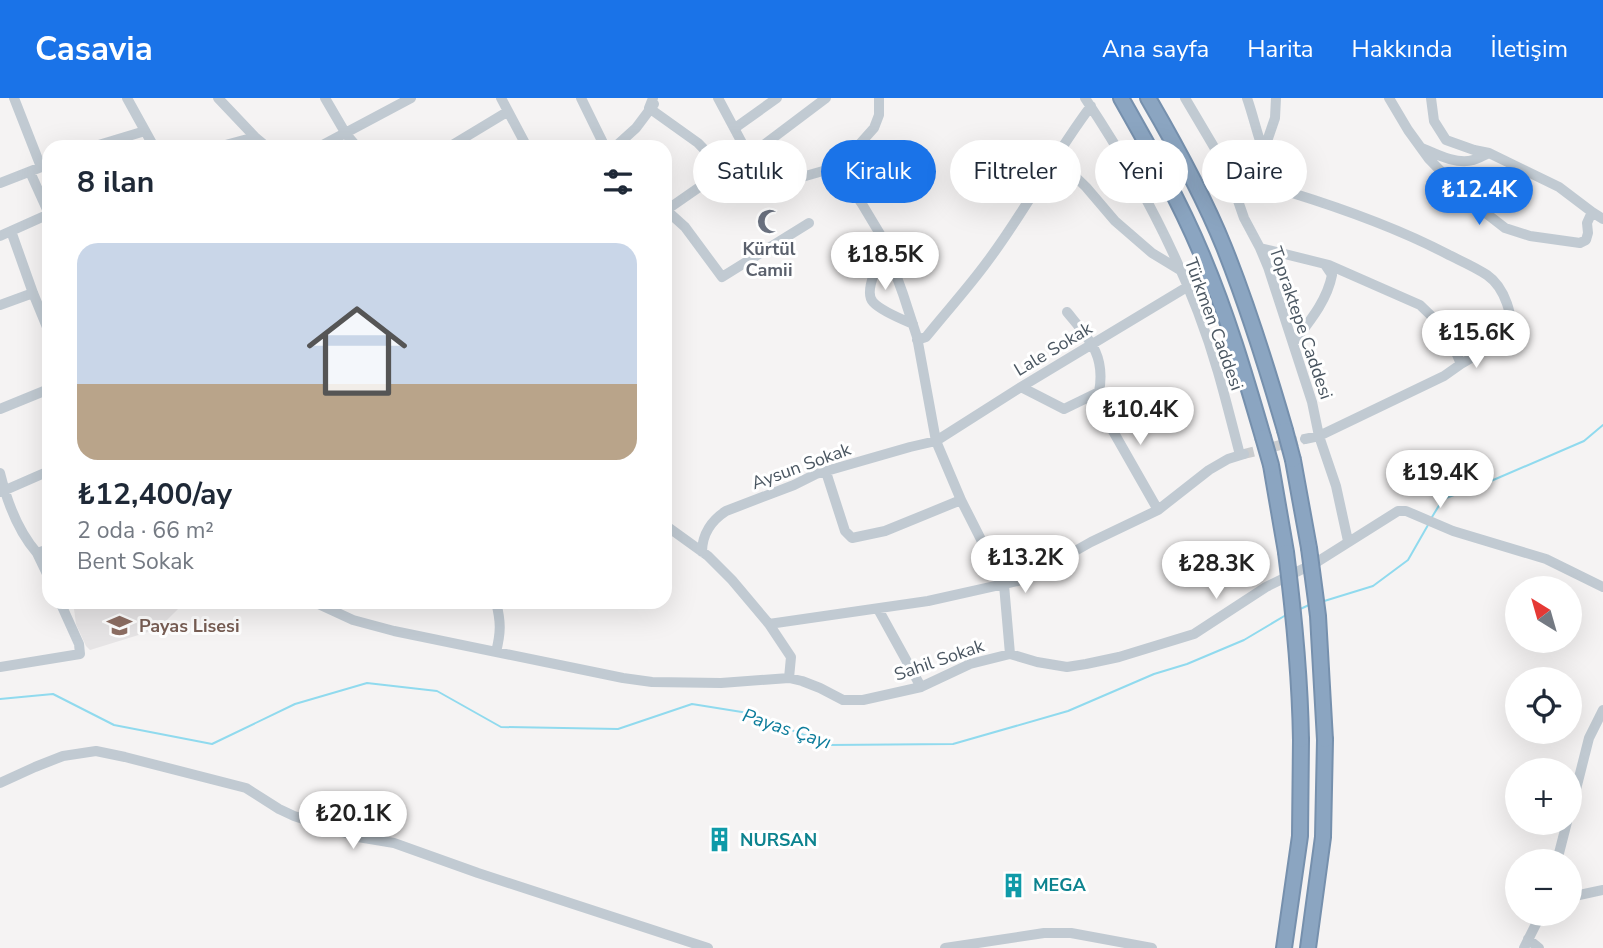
<!DOCTYPE html>
<html lang="tr">
<head>
<meta charset="utf-8">
<style>
  :root { --surface:#fff; --page:#f2f2f3; --text:#1f2937; --muted:#747a83; --line:#e0e1e3; --accent:#1a73e8 }
  body { margin:0; font-family:"Nunito Sans",sans-serif; background:var(--page); color:var(--text); height:100vh; display:flex; flex-direction:column; font-size:26px; white-space:nowrap }
  * { box-sizing:border-box; margin:0 }
  p { font-size:23px; color:var(--muted) }
  .icon { flex:none; width:38px; height:38px; fill:none; stroke:currentColor; stroke-width:2; stroke-linecap:round; stroke-linejoin:round }
  .map { position:relative; flex:1; overflow:hidden }
  .side { position:absolute; left:42px; top:42px; width:630px; height:469px; display:flex; flex-direction:column; background:var(--surface); border-radius:21px; box-shadow:0 7px 28px #0002 }
  .side>* { flex:none }
  .banner { position:absolute; left:693px; top:42px; width:665px; height:63px; display:flex; gap:14px }
  .needle { width:46px; rotate:323deg }
  .controls { position:absolute; left:1505px; top:478px; display:grid; gap:14px }
  .controls a { display:grid; place-items:center; width:77px; height:77px; border-radius:50%; background:var(--surface); box-shadow:0 7px 28px #0002; font-size:35px }
  .price { position:absolute; translate:-50% -60px; padding:0 16px; border-radius:24px; background:#fff; color:#222; font-size:23px; line-height:46px; filter:drop-shadow(0 2px 4px #0008) }
  .price::after { content:''; position:absolute; left:50%; top:42px; width:21px; height:16px; margin-left:-10px; background:inherit; clip-path:polygon(0 0,100% 0,50% 100%) }
  .price.selected { background:var(--accent); color:#fff }
  ul { padding:0; list-style:none }
  li { display:grid; align-content:center; gap:14px; height:371px; padding:0 35px }
  li+li { border-top:2px solid var(--line) }
  li span { display:grid; place-items:center; height:217px; border-radius:21px; color:#555 }
  li>.icon { margin-inline-start:auto }
  span .icon { width:126px; height:126px; fill:#fffc; stroke-width:1 }
  li b { font-size:30px }
  h2 { display:flex; justify-content:space-between; align-items:center; height:84px; padding:0 35px; font-size:30px }
  .pill { padding:0 24px; border-radius:32px; background:var(--surface); box-shadow:0 7px 28px #0002; font-size:24px; line-height:63px }
  .pill.selected { background:var(--accent); color:#fff }
  header { display:flex; align-items:center; gap:42px; box-sizing:border-box; height:98px; padding:0 35px; background:var(--accent); color:#fff }
  header strong { font-size:33px }
  nav { display:flex; gap:38px; margin-inline-start:auto; font-size:24px }
  .map>svg:first-child { display:block }
</style>
</head>
<body>
<header>
<strong>Casavia</strong>
<nav><a>Ana sayfa</a><a>Harita</a><a>Hakkında</a><a>İletişim</a></nav>
</header>
<div class="map">
<svg width="1603" height="850" viewBox="0 0 1603 850">
  <rect width="100%" height="100%" fill="#f5f3f3"/>
  <path fill="#e6e4e5" d="M70 504H185L158 531 90 552 86 548 76 526 74 511Z"/>
  <g fill="none" stroke-linecap="round" stroke-linejoin="round">
    <path stroke="#90daee" stroke-width="2" d="M1432 419 1443 401 1484 386 1584 343 1603 327
      M1321 504 1373 488 1408 462 1428 427
      M1298 512 1309 507
      M0 601 53 596 114 627 212 646 295 606 367 585 437 593 501 629 618 631 692 606 748 615 830 647 953 646 1068 613 1154 576 1187 566 1244 542 1286 517"/>
    <path stroke="#caccce" stroke-width="10" stroke-dasharray="10 5" stroke-linecap="butt" d="M1244 356 1305 341"/>
    <defs>
      <path id="highway" d="M1121 0C1150 51 1179 102 1202 157 1227 216 1245 277 1263 339
        M1148 0C1176 48 1203 97 1224 149 1248 209 1267 270 1285 332
        M1293 362 1309 450
        M1271 367 1286 454
        M1284 850 1300 738 1301 642
        M1308 850 1323 739 1325 642"/>
    </defs>
    <use href="#highway" stroke="#7690ad" stroke-width="18"/>
    <path stroke="#c1cad2" stroke-width="10" d="M14 0 41 69
      M127 0 154 49
      M218 0 255 39 267 49
      M325 0 346 36 357 49
      M501 0 527 49
      M581 0 605 49
      M653 0 649 10 698 45 724 72 732 76 747 79 771 77
      M718 0 749 58 759 71 772 77 802 79 837 69 849 58 874 30 879 17V0
      M1085 0C1141 84 1190 177 1218 274 1226 302 1233 330 1240 357
      M1185 0 1227 71
      M1247 0C1258 31 1263 72 1289 94 1344 111 1398 130 1449 157 1461 163 1475 169 1487 177 1503 188 1517 220 1507 239L1461 266
      M1276 0 1275 20 1264 52 1227 71 1244 120 1260 150 1268 169 1312 304 1319 338 1336 388 1348 443
      M1389 0 1408 32 1429 61 1469 102 1505 130 1530 138 1580 145 1586 142 1588 135 1587 125 1592 114
      M1431 0 1434 23 1446 42 1474 52 1489 55 1559 89 1592 114 1603 121
      M735 30 777 0
      M92 49 145 33
      M218 49 255 39
      M319 49 411 0
      M449 49 507 14
      M615 49 636 30 654 6
      M1422 50C1436 56 1457 67 1473 62 1478 61 1484 57 1489 55
      M1056 60 1086 89 1115 123 1152 155 1180 172
      M837 69 862 106 883 141 903 196 917 239 936 343 961 402 1004 487 1010 556
      M30 74 49 116
      M0 85 49 66
      M665 111 685 129 722 179 809 125
      M665 113 724 72 749 58 826 0
      M11 133 33 195 49 234
      M0 138 49 116
      M1260 150 1329 167 1420 207 1447 233 1461 266 1444 278 1319 338 1305 341
      M886 151C880 162 863 193 873 204 881 213 901 221 913 226
      M0 207 33 195
      M917 242 926 239C946 214 968 190 987 164 1025 114 1053 58 1091 8
      M1293 245C1309 224 1327 203 1332 177L1326 168
      M1021 289 1064 311 1099 294C1106 257 1089 241 1067 214
      M1099 294 1101 312 1158 412
      M0 311 49 291
      M826 374 845 433 852 440 885 433 961 402
      M0 375C7 404 17 432 37 455
      M1 394 49 373
      M665 427 708 458 732 482 769 526 791 559 789 580
      M49 451 37 455 49 480
      M702 454C702 436 712 422 726 413L794 387 816 376 910 349 936 343 1021 289 1187 189
      M314 504 353 522 394 533 623 580 652 584 721 585 789 580 802 583 820 590 843 602H863L921 589 970 566 1010 556 1037 564 1067 569 1086 566 1119 559 1194 536 1266 489 1317 464 1398 413H1406L1453 433 1546 461 1603 489
      M878 511 921 589
      M769 526 928 503 1018 483 1038 474 1091 444 1158 412 1209 372 1228 361 1244 356
      M496 554C501 534 501 524 496 504
      M0 569 80 556 79 546 60 504
      M0 685 35 669 63 658 96 653 125 659 246 690 279 711 294 718 358 739 394 745 478 775 708 850
      M1570 715 1589 640 1603 612
      M1557 763 1567 724
      M1570 799 1603 792
      M1528 841 1539 850
      M945 850 1044 835H1071L1152 850
      M1524 850 1541 816"/>
    <use href="#highway" stroke="#8ba5c1" stroke-width="14"/>
    <defs>
      <path id="highway-bridge" d="M1285 332 1293 362
        M1263 339 1271 367
        M1309 450 1318 518 1325 642
        M1286 454C1294 517 1300 578 1301 642"/>
    </defs>
    <use href="#highway-bridge" stroke="#7690ad" stroke-width="18" stroke-linecap="butt"/>
    <use href="#highway-bridge" stroke="#8ba5c1" stroke-width="14"/>
  </g>
  <defs>
    <symbol id="mosque-bare" viewBox="-9 -9 18 18"><path d="M3.5-4.9A6 6 0 1 0 3.5 4.9A5 5 0 1 1 3.5-4.9Z" fill="#6b7280" stroke="#fff" stroke-width="2.5" paint-order="stroke"/></symbol>
    <symbol id="school-bare" viewBox="-9 -9 18 18"><path d="M0-5L7-2L0 1L-7-2ZM-4 1L0 2.5L4 1V4Q0 6-4 4Z" fill="#8d6e63" stroke="#fff" stroke-width="2.5" paint-order="stroke"/></symbol>
    <symbol id="building-bare" viewBox="-9 -9 18 18"><path d="M-4-6H4V6H1V3H-1V6H-4ZM-2.5-4.3h1.7v1.8h-1.7ZM.8-4.3h1.7v1.8H.8ZM-2.5-1h1.7V.8h-1.7ZM.8-1h1.7V.8H.8Z" fill="#0f9aa8" stroke="#fff" stroke-width="2.5" paint-order="stroke"/></symbol>
  </defs>
  <g fill-rule="evenodd">
    <use href="#mosque-bare" x="752" y="106" width="35" height="35"/>
    <use href="#school-bare" x="102" y="510" width="35" height="35"/>
    <use href="#building-bare" x="702" y="724" width="35" height="35"/>
    <use href="#building-bare" x="996" y="770" width="35" height="35"/>
  </g>
  <g text-anchor="middle" stroke-width="6" stroke-linejoin="round" paint-order="stroke">
    <g font-size="18" font-weight="bold" fill="#5b616d" stroke="#fff">
      <text x="769" y="157">Kürtül<tspan x="769" dy="21">Camii</tspan></text>
    </g>
    <g font-size="18" fill="#4a5661" stroke="#fff">
      <text transform="translate(1301 225) rotate(71)" y="6">Topraktepe Caddesi</text>
      <text transform="translate(1214 226) rotate(70)" y="6">Türkmen Caddesi</text>
      <text transform="translate(1053 251) rotate(-31)" y="6">Lale Sokak</text>
      <text transform="translate(801 368) rotate(-20)" y="6">Aysun Sokak</text>
      <text transform="translate(939 562) rotate(-19)" y="6">Sahil Sokak</text>
    </g>
    <g font-size="18" font-weight="bold" fill="#785e54" stroke="#fff" text-anchor="start">
      <text x="139" y="534">Payas Lisesi</text>
    </g>
    <g font-size="18" font-weight="bold" fill="#0d838f" stroke="#fff" text-anchor="start">
      <text x="740" y="748">NURSAN</text>
      <text x="1033" y="793">MEGA</text>
    </g>
    <g font-size="19" font-style="italic" fill="#0c7c9b" stroke="#fff">
      <text transform="translate(787 630) rotate(18)" y="7">Payas Çayı</text>
    </g>
  </g>
</svg>
<div class="controls">
<a><svg class="needle" viewBox="-14 -14 28 28"><path d="M0-13l5 13h-10z" fill="#e53935"/><path d="M0 13l5-13h-10z" fill="#747a83"/></svg></a>
<a><svg class="icon" aria-label="locate" viewBox="0 0 24 24"><circle cx="12" cy="12" r="6"/><path d="M12 2v4M12 18v4M2 12h4M18 12h4"/></svg></a>
<a>+</a>
<a>−</a>
</div>
<b class="price selected" style="left:1479px;top:129px">₺12.4K</b>
<b class="price" style="left:885px;top:194px">₺18.5K</b>
<b class="price" style="left:1476px;top:272px">₺15.6K</b>
<b class="price" style="left:1140px;top:349px">₺10.4K</b>
<b class="price" style="left:1440px;top:412px">₺19.4K</b>
<b class="price" style="left:1025px;top:497px">₺13.2K</b>
<b class="price" style="left:1216px;top:503px">₺28.3K</b>
<b class="price" style="left:353px;top:753px">₺20.1K</b>
<div class="banner">
<a class="pill">Satılık</a>
<a class="pill selected">Kiralık</a>
<a class="pill">Filtreler</a>
<a class="pill">Yeni</a>
<a class="pill">Daire</a>
</div>
<section class="side">
<h2>8 ilan<svg class="icon" aria-label="filters" viewBox="0 0 24 24"><path d="M4 7h16M4 17h16"/><circle cx="9" cy="7" r="2"/><circle cx="15" cy="17" r="2"/></svg></h2>
<ul>
<li><span style="background:linear-gradient(#c9d6e8 65%,#b9a48a 0)"><svg class="icon" aria-label="home" viewBox="0 0 24 24"><path d="M3 11l9-7 9 7M6 9v11h12V9"/></svg></span><div><b>₺12,400/ay</b><p>2 oda · 66 m²</p><p>Bent Sokak</p></div></li>
</ul>
</section>
</div>
</body>
</html>
